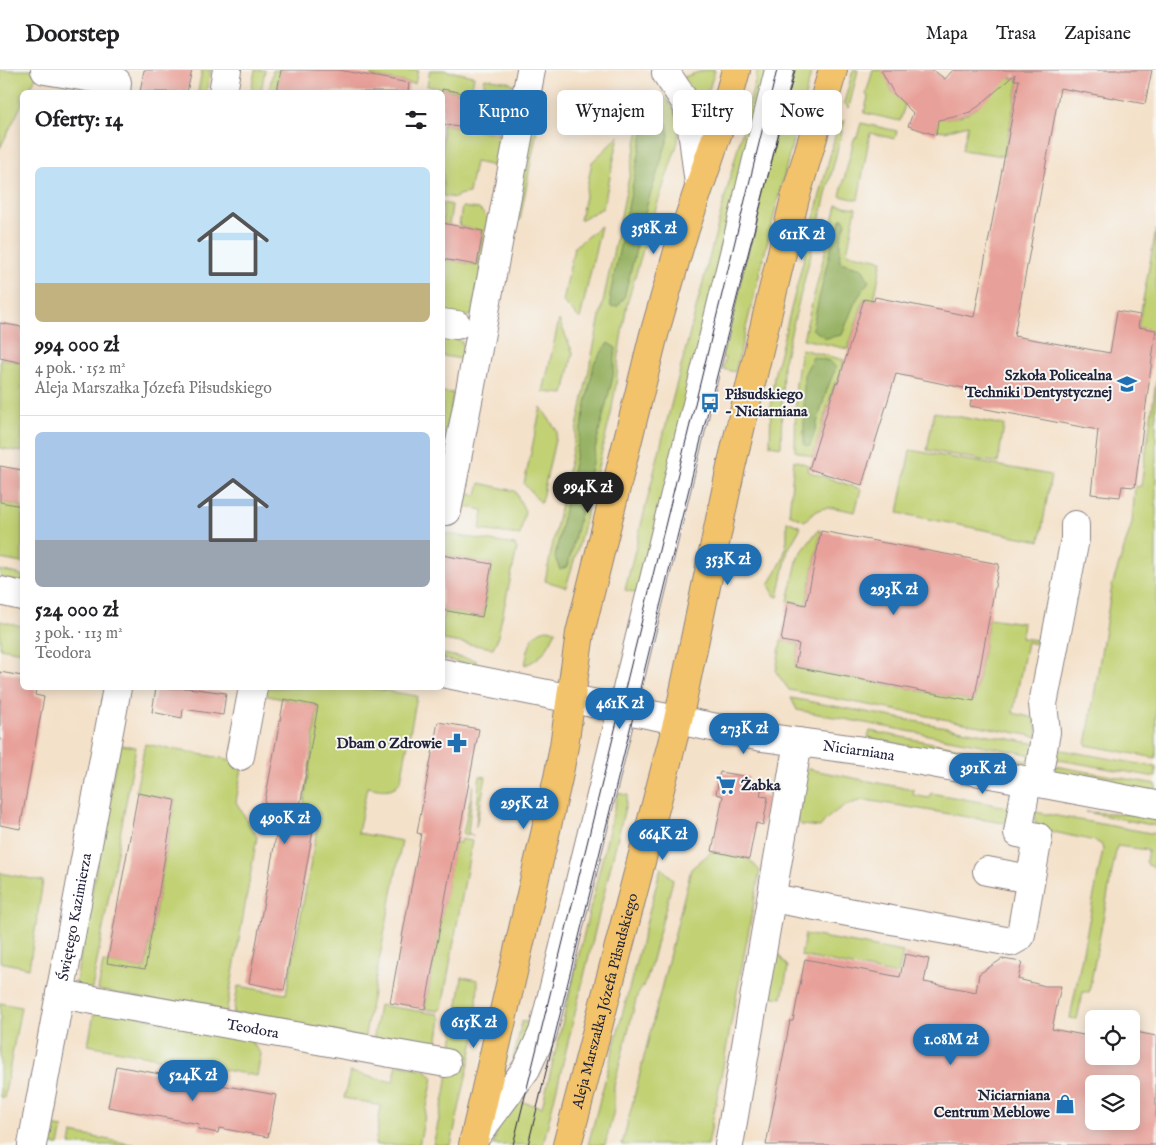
<!DOCTYPE html>
<html lang="pl">
<head>
<meta charset="utf-8">
<style>
  :root { --surface:#fff; --page:#f2f2f2; --text:#202124; --muted:#757577; --line:#e0e0e0; --accent:#1f6fb2 }
  body { margin:0; font-family:"IM FELL English",serif; background:var(--page); color:var(--text); height:100vh; display:flex; flex-direction:column; font-size:19px; white-space:nowrap }
  * { box-sizing:border-box; margin:0 }
  p { font-size:16px; color:var(--muted) }
  .icon { flex:none; width:28px; height:28px; fill:none; stroke:currentColor; stroke-width:2; stroke-linecap:round; stroke-linejoin:round }
  .map { position:relative; flex:1; overflow:hidden }
  .side { position:absolute; left:20px; top:20px; width:425px; height:600px; display:flex; flex-direction:column; background:var(--surface); border-radius:8px; box-shadow:0 2px 12px #0003 }
  .side>* { flex:none }
  .banner { position:absolute; left:460px; top:20px; width:475px; height:45px; display:flex; gap:10px }
  .controls { position:absolute; left:1085px; top:940px; display:grid; gap:10px }
  .controls a { display:grid; place-items:center; width:55px; height:55px; border-radius:8px; background:var(--surface); box-shadow:0 2px 12px #0003; font-size:25px }
  .price { position:absolute; translate:-50% -42px; padding:0 11px; border-radius:18px; background:var(--accent); color:#fff; font-size:16px; line-height:32px; filter:drop-shadow(0 1px 2px #0008) }
  .price::after { content:''; position:absolute; left:50%; top:30px; width:15px; height:11px; margin-left:-8px; background:inherit; clip-path:polygon(0 0,100% 0,50% 100%) }
  .price.current { background:#222; color:#fff }
  ul { padding:0; list-style:none }
  li { display:grid; align-content:center; gap:10px; height:265px; padding:0 15px }
  li+li { border-top:1px solid var(--line) }
  li span { display:grid; place-items:center; height:155px; border-radius:8px; color:#555 }
  li>.icon { margin-inline-start:auto }
  span .icon { width:90px; height:90px; fill:#fffc; stroke-width:1 }
  li b { font-size:21px }
  h2 { display:flex; justify-content:space-between; align-items:center; height:60px; padding:0 15px; font-size:21px }
  .pill { padding:0 18px; border-radius:8px; background:var(--surface); box-shadow:0 2px 12px #0003; font-size:18px; line-height:45px }
  .pill.current { background:var(--accent); color:#fff }
  header { display:flex; align-items:center; gap:30px; box-sizing:border-box; height:70px; padding:0 25px; background:var(--surface); border-bottom:1px solid var(--line) }
  header strong { font-size:24px }
  nav { display:flex; gap:28px; margin-inline-start:auto; font-size:18px }
  .map>svg:first-child { display:block }
</style>
</head>
<body>
<header>
<strong>Doorstep</strong>
<nav><a>Mapa</a><a>Trasa</a><a>Zapisane</a></nav>
</header>
<div class="map">
<svg width="1156" height="1075" viewBox="0 0 1156 1075">
  <rect width="100%" height="100%" fill="#f6f6f2"/>
  <filter id="ink" filterUnits="userSpaceOnUse"><feTurbulence type="fractalNoise" baseFrequency=".02" numOctaves="2"/><feDisplacementMap in="SourceGraphic" scale="10" xChannelSelector="R" yChannelSelector="G"/><feConvolveMatrix kernelMatrix="1 2 1 2 8 2 1 2 1" color-interpolation-filters="sRGB"/></filter>
  <filter id="wash" filterUnits="userSpaceOnUse"><feTurbulence type="fractalNoise" baseFrequency=".0096" numOctaves="4" result="noise"/><feDisplacementMap in="SourceGraphic" scale="20" xChannelSelector="R" yChannelSelector="G"/><feGaussianBlur stdDeviation="1.12" result="paint"/><feColorMatrix in="noise" values="0 0 0 0 0 0 0 0 0 0 0 0 0 0 0 0 0 1.4 0 .05"/><feComposite in="paint" operator="in"/></filter>
  <g filter="url(#wash)">
    <rect width="100%" height="100%" fill="#f4e1c9"/>
    <path fill="#c1d173" stroke="#727a57" d="M0 0H40L28 22H22V34L0 78Z
      M202 0H211L207 22H198Z
      M255 0H265L261 22H251Z
      M273 0H281L277 22H269Z
      M372 0H418L415 14 371 6Z
      M430 0H443L474 6 471 24 427 16Z
      M705 0H715L703 39 700 40 684 7Z
      M758 0H772L641 524 625 520 663 366Z
      M787 0H812L793 70 735 302 723 299 725 288 717 285Z
      M853 0H858L849 38 844 33Z
      M873 0H884L891 20 905 35 900 51 864 43 868 27 866 24Z
      M1000 6 1019 9 1004 86 962 80 968 55 945 61 937 60V56L934 48C971 50 983 36 1000 6Z
      M485 8 510 12 515 16 499 97 475 92 469 123 458 125 456 128 443 126 442 54 501 65 508 31 482 26Z
      M531 20 544 22 520 150 516 149Z
      M662 24 669 32 674 40 679 56 678 72 650 156 627 234 620 274 616 315 611 344 579 474 566 517 545 511 638 64C642 49 657 39 662 24Z
      M845 50 783 294 781 377 770 375 771 334 774 306 838 54Z
      M861 53 897 61 895 69 870 63 858 130 840 126 854 69 857 67Z
      M619 66 603 138 580 150 592 92Z
      M442 133 452 135 449 155 443 153Z
      M837 135 856 138 847 183 882 190 874 231 864 229 848 279 803 269Z
      M462 137 479 139 488 148V166L472 245 464 247 443 244 442 189 477 195 483 161 459 156Z
      M601 156 580 249 563 232 574 177Z
      M1156 160V261L1138 257Z
      M559 250 573 283 564 324 543 322Z
      M443 265 452 267 462 272 465 282 462 289 443 286Z
      M801 279 844 290 838 313 835 312 813 387 795 381 796 314Z
      M0 288 22 293V382L0 378Z
      M1156 312V688L1086 675 1112 516 1132 453 1135 417 1141 416Z
      M442 322 453 323 445 386 442 385Z
      M541 337 557 361 541 433 524 414Z
      M934 342 1004 355 998 393 927 380Z
      M910 380 1051 405 1040 471 898 443Z
      M794 390 808 395 807 401 861 419 855 442C835 438 820 432 805 451L789 444Z
      M480 413 515 421 525 441 520 465 480 460 483 440 454 435 456 422 477 425Z
      M0 432 22 436V493L0 489Z
      M787 451 801 457 788 480 778 527 775 526 769 515 783 489 787 470Z
      M818 460 821 461 806 535 788 531 798 487Z
      M442 463 515 475 517 479 497 570 493 578 443 570V540L482 547 492 494 443 485Z
      M0 500 22 505V513L0 508Z
      M989 548 1023 553 1021 568 1036 570 1035 574 1027 572 1013 643 1034 648 1038 667 789 620 776 602 781 571 799 574 795 597 974 631Z
      M0 551 22 556V582L0 578Z
      M548 559 556 561C548 577 542 589 525 595 528 582 530 560 548 559Z
      M442 584 476 590V596L443 589Z
      M264 618H369L417 626 401 710C393 724 380 719 367 717L358 763 402 771 364 970 233 944 238 916 286 924 320 743 303 739 318 636 263 625Z
      M791 628 1037 674 1033 685 797 640Z
      M870 661 1032 692 1019 698 868 668Z
      M145 674 243 692 236 732 257 767 226 944 98 920 103 892 145 899 175 730 138 723 136 721Z
      M122 675 136 677 92 919 75 916 118 678Z
      M1051 678 1156 697V707L1048 688Z
      M1049 695 1156 714V724L1058 706 1051 701Z
      M808 699 914 720 913 725 929 728 931 723 1013 738 1011 746 1004 753 865 730C846 733 831 742 820 757L801 755 794 743 804 700Z
      M480 706 486 707 476 757 479 712Z
      M473 715 468 763 474 766 463 764Z
      M618 723 628 725 543 1075H493L500 1050 518 1031 542 1037Z
      M1035 742 1156 764V798L1148 795 1146 791 1148 780 1117 776 1089 922H1083L1077 949 1070 948 1103 779 1101 774 1095 771 1049 761 1035 753Z
      M1086 742 1131 744 1156 749V756Z
      M461 769 472 771 442 938 438 941 425 939 455 772 460 773Z
      M712 781 749 789 760 801 708 1075H622L691 799Z
      M661 797 673 810 647 909 637 926 614 1016V1040L605 1075H588Z
      M0 803 43 811 29 898 0 892Z
      M805 864 903 882 898 905 801 886Z
      M775 880 788 897 782 928 767 926Z
      M462 907 478 910 476 962 451 1075H433L445 1023Z
      M0 933 21 937 4 1028 0 1027Z
      M379 935 438 944 441 949 437 975 429 982 373 972Z
      M95 938 248 967 261 984 257 1006 88 975Z
      M522 951 538 955 509 1007Z
      M397 994 426 1000 433 1008 419 1075H375L381 1036 344 1028 350 1002 393 1012Z
      M50 1056 63 1058 59 1075H47Z
      M72 1063 136 1075H70Z"/>
    <path fill="#98b365" stroke="#5d6a50" d="M655 47 667 53 669 66 647 135 624 228 618 236 611 237 610 225 644 59Z
      M842 147 846 153 840 170V192L862 198 869 211 855 232 842 265 826 268 812 259 833 168Z
      M608 273 616 278 613 307 600 358 568 496 560 500 555 487 594 293Z
      M813 287 830 291 836 298C824 322 819 350 810 376L804 375V305Z"/>
    <g id="blocks">
      <path fill="#e8a19a" fill-rule="evenodd" d="M144 0H192L187 22H140Z
        M281 0H339L409 13 408 22H277Z
        M881 0H933L945 9 953 0H1152L1145 34 1060 18 1014 266 1110 283 1117 241 1140 245 1138 257 1156 260 1135 417 1122 416 1120 427 1091 424 1098 360 970 336 973 320 896 304 862 415 809 399 836 312 838 313 864 229 874 231 875 227 974 247 1019 10H1014L1015 4 979 36 970 42 955 47 938 50 936 65 908 56 913 43 894 24Z
        M442 19 508 31 502 65 442 54Z
        M442 153 483 161 477 195 442 189Z
        M0 253 22 257V293L0 288Z
        M0 396 22 400V436L0 432Z
        M821 461 999 494 974 631 795 597 799 574 781 571 788 531 806 535Z
        M442 485 492 494 482 547 442 540Z
        M0 602 22 606V618H36L35 625 44 627 20 759 0 755Z
        M156 618H188L226 623 223 645 183 639 182 648 152 642Z
        M284 629 318 636 298 747 315 750 284 920 249 913 280 744 263 741Z
        M438 652 479 659 458 771 456 770 425 939 390 933 421 764 417 763Z
        M720 702 749 707 747 714 762 717 760 726 768 727 763 755 756 753 749 789 712 781 723 726 716 724Z
        M138 723 175 730 145 899 107 893Z
        M905 884 929 889 924 912 976 922 979 904 1002 889 1022 892 1018 909 1045 916H1061L1052 959 1094 967V986H1131V961L1156 966V1075H766L790 951H793L805 889 900 907ZM1094 1014H1131V1051H1094Z
        M116 996 276 1025 268 1067 219 1058 218 1063 198 1059 199 1054 108 1037Z"/>
    </g>
  </g>
  <g filter="url(#ink)">
    <use href="#blocks" fill-opacity="0" stroke="#8b8282" stroke-width="1"/>
    <g fill="none" stroke-linecap="round" stroke-linejoin="round">
      <defs>
        <g id="minor">
          <path d="M45 0 117 12 116 22"/>
          <path d="M666 3 686 33 691 51 699 114"/>
          <path d="M223 22 227 0"/>
          <path d="M442 253 457 255"/>
          <path d="M447 441 531 0"/>
          <path d="M0 521 22 526"/>
          <path id="s1" d="M442 603 762 667 879 683 1156 735"/>
          <path d="M240 686 253 618"/>
          <path d="M1037 713 1046 662 1043 634 1075 469V455"/>
          <path d="M987 801 1030 809"/>
          <path d="M772 828 1011 872 1018 868 1021 864 1038 767 1018 763 1027 711"/>
          <path id="s2" d="M60 924 446 993"/>
          <path d="M474 1069 526 999 543 962 779 0"/>
          <path id="s3" d="M32 1075 117 618"/>
          <path d="M729 1075 798 672"/>
        </g>
        <g id="major">
          <path d="M473 1075 558 708 564 676 580 563 653 268 681 171 724 44 736 0"/>
          <path id="s4" d="M567 1075 678 650 731 397 795 128 833 0"/>
        </g>
      </defs>
      <use href="#minor" stroke="#8b8282" stroke-width="30"/>
      <use href="#major" stroke="#8b8282" stroke-width="30"/>
      <use href="#minor" stroke="#fff" stroke-width="28"/>
      <use href="#major" stroke="#f2c36a" stroke-width="28"/>
      <path stroke="#22223b" stroke-width="1" d="M513 1075 777 0
        M528 1075 710 333 795 0"/>
    </g>
  </g>
  <defs>
    <symbol id="school-bare" viewBox="-9 -9 18 18"><path d="M0-5L7-2L0 1L-7-2ZM-4 1L0 2.5L4 1V4Q0 6-4 4Z" fill="#1f6fb2" stroke="#f6f6f2" stroke-width="2.5" paint-order="stroke"/></symbol>
    <symbol id="bus-bare" viewBox="-9 -9 18 18"><path d="M-5-6H5V4H4V6H2V4H-2V6H-4V4H-5ZM-3.5-4V0h7V-4ZM-3.5 1.2v1.5H-2V1.2ZM2 1.2v1.5H3.5V1.2Z" fill="#1f6fb2" stroke="#f6f6f2" stroke-width="2.5" paint-order="stroke"/></symbol>
    <symbol id="pharmacy-bare" viewBox="-9 -9 18 18"><path d="M-2-6h4v4h4v4h-4v4h-4v-4h-4v-4h4Z" fill="#1f6fb2" stroke="#f6f6f2" stroke-width="2.5" paint-order="stroke"/></symbol>
    <symbol id="supermarket-bare" viewBox="-9 -9 18 18"><path d="M-6-5.5h2.5l.6 2H6L4.5 2H-2.5L-4.4-4H-6ZM-1.5 3.2a1.3 1.3 0 1 0 .1 0ZM3 3.2a1.3 1.3 0 1 0 .1 0Z" fill="#1f6fb2" stroke="#f6f6f2" stroke-width="2.5" paint-order="stroke"/></symbol>
    <symbol id="shop-bare" viewBox="-9 -9 18 18"><path d="M-5-2.5h2.3a2.7 3.5 0 0 1 5.4 0H5L5.5 6h-11ZM-1.5-2.5h3a1.5 2.3 0 0 0-3 0Z" fill="#1f6fb2" stroke="#f6f6f2" stroke-width="2.5" paint-order="stroke"/></symbol>
  </defs>
  <g fill-rule="evenodd">
    <use href="#school-bare" x="1113" y="300" width="28" height="28"/>
    <use href="#bus-bare" x="696" y="319" width="28" height="28"/>
    <use href="#pharmacy-bare" x="443" y="659" width="28" height="28"/>
    <use href="#supermarket-bare" x="712" y="701" width="28" height="28"/>
    <use href="#shop-bare" x="1051" y="1020" width="28" height="28"/>
  </g>
  <g text-anchor="middle" stroke-width="4" stroke-linejoin="round" paint-order="stroke">
    <g font-size="15" font-weight="bold" fill="#22223b" stroke="#f6f6f2" text-anchor="end">
      <text x="1112" y="310">Szkoła Policealna<tspan x="1112" dy="17">Techniki Dentystycznej</tspan></text>
      <text x="725" y="329" text-anchor="start">Piłsudskiego<tspan x="725" dy="17">- Niciarniana</tspan></text>
      <text x="442" y="678">Dbam o Zdrowie</text>
      <text x="741" y="720" text-anchor="start">Żabka</text>
      <text x="1050" y="1030">Niciarniana<tspan x="1050" dy="17">Centrum Meblowe</tspan></text>
    </g>
    <g font-size="15" fill="#22223b" stroke="#f6f6f2">
      <text dy="5" stroke="none"><textPath href="#s1" startOffset="424">Niciarniana</textPath></text>
      <text dy="5" stroke="none"><textPath href="#s3" startOffset="232">Świętego Kazimierza</textPath></text>
      <text dy="5" stroke="none"><textPath href="#s4" startOffset="149">Aleja Marszałka Józefa Piłsudskiego</textPath></text>
      <text dy="5" stroke="none"><textPath href="#s2" startOffset="196">Teodora</textPath></text>
    </g>
  </g>
</svg>
<div class="controls">
<a><svg class="icon" aria-label="locate" viewBox="0 0 24 24"><circle cx="12" cy="12" r="6"/><path d="M12 2v4M12 18v4M2 12h4M18 12h4"/></svg></a>
<a><svg class="icon" aria-label="layers" viewBox="0 0 24 24"><path d="M12 4l9 5-9 5-9-5zM3 14l9 5 9-5"/></svg></a>
</div>
<b class="price" style="left:654px;top:185px">358K zł</b>
<b class="price" style="left:802px;top:191px">611K zł</b>
<b class="price current" style="left:588px;top:444px">994K zł</b>
<b class="price" style="left:728px;top:516px">353K zł</b>
<b class="price" style="left:894px;top:546px">293K zł</b>
<b class="price" style="left:620px;top:660px">461K zł</b>
<b class="price" style="left:744px;top:685px">273K zł</b>
<b class="price" style="left:983px;top:725px">391K zł</b>
<b class="price" style="left:524px;top:760px">295K zł</b>
<b class="price" style="left:285px;top:775px">490K zł</b>
<b class="price" style="left:663px;top:791px">664K zł</b>
<b class="price" style="left:474px;top:979px">615K zł</b>
<b class="price" style="left:951px;top:996px">1.08M zł</b>
<b class="price" style="left:193px;top:1032px">524K zł</b>
<div class="banner">
<a class="pill current">Kupno</a>
<a class="pill">Wynajem</a>
<a class="pill">Filtry</a>
<a class="pill">Nowe</a>
</div>
<section class="side">
<h2>Oferty: 14<svg class="icon" aria-label="filters" viewBox="0 0 24 24"><path d="M4 7h16M4 17h16"/><circle cx="9" cy="7" r="2"/><circle cx="15" cy="17" r="2"/></svg></h2>
<ul>
<li><span style="background:linear-gradient(#bfe0f5 75%,#c2b280 0)"><svg class="icon" aria-label="home" viewBox="0 0 24 24"><path d="M3 11l9-7 9 7M6 9v11h12V9"/></svg></span><div><b>994 000 zł</b><p>4 pok. · 152 m²</p><p>Aleja Marszałka Józefa Piłsudskiego</p></div></li>
<li><span style="background:linear-gradient(#a9c7e8 70%,#9aa5b1 0)"><svg class="icon" aria-label="home" viewBox="0 0 24 24"><path d="M3 11l9-7 9 7M6 9v11h12V9"/></svg></span><div><b>524 000 zł</b><p>3 pok. · 113 m²</p><p>Teodora</p></div></li>
</ul>
</section>
</div>
</body>
</html>
